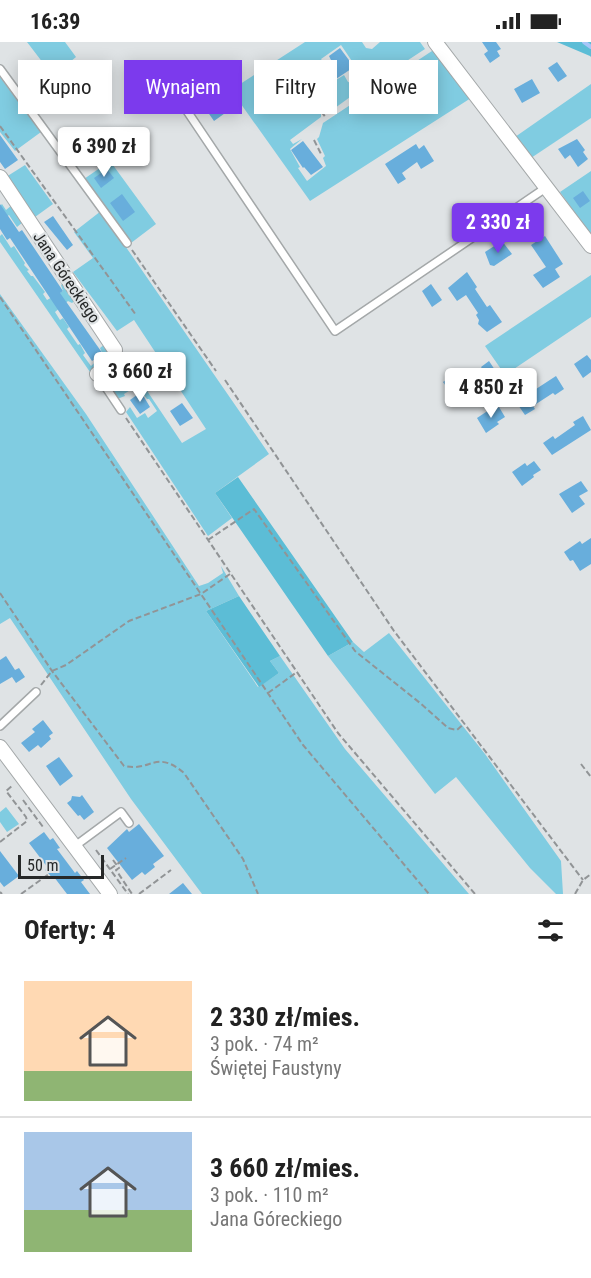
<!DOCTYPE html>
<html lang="pl">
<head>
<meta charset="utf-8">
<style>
  :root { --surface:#fff; --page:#f6f6f6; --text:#222; --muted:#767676; --line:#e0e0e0; --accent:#7c3aed }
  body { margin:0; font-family:"Roboto Condensed",sans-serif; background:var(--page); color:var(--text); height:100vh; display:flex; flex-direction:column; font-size:22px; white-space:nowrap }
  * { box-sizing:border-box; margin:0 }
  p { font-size:20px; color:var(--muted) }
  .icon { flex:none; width:33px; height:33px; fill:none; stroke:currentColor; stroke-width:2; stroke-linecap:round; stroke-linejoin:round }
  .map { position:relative; height:852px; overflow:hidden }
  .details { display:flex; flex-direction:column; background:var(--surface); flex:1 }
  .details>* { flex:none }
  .top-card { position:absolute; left:18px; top:18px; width:555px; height:54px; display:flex; gap:12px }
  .scale { position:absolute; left:18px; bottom:15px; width:86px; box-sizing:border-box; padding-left:6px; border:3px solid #262828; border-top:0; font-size:16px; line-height:21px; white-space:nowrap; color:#262828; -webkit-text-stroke:4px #dfe3e5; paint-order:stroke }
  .price { position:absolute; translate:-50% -51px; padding:0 14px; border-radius:6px; background:#fff; color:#222; font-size:20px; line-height:39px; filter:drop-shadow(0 2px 3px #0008) }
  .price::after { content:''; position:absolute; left:50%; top:36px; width:18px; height:14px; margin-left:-9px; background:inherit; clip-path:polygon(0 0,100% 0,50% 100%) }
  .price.selected { background:var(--accent); color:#fff }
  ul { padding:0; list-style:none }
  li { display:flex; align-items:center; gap:18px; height:150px; padding:0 24px }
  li+li { border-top:2px solid var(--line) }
  li span { display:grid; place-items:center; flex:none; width:168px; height:120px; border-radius:0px; color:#555 }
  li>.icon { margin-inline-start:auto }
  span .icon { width:72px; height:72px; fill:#fffc; stroke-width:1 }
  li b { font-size:26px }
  h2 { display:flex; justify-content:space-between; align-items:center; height:72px; padding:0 24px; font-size:26px }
  .pill { padding:0 21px; border-radius:0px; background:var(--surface); box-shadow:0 3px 15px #0003; font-size:21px; line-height:54px }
  .pill.selected { background:var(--accent); color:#fff }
  .status { display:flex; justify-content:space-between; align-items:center; height:42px; padding:0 30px; background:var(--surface); direction:ltr }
  .status svg { height:16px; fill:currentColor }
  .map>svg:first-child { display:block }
</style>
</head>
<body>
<div class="status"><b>16:39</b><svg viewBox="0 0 49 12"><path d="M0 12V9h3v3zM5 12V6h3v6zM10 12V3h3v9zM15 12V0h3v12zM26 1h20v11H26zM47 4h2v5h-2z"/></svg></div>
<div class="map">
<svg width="591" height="852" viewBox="0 0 591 852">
  <rect width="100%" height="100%" fill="#dfe3e5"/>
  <path fill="#80cce1" d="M27 0H65L76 15 53 34Z
    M305 0H362L366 6 372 7 380 0H420L425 7 370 43 363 40 358 33 360 31 341 3 321 17 336 38 344 33 348 40 353 41 357 50 335 66 327 63 322 57 325 54 305 27 285 41 300 62 308 57 313 64 316 62 321 70V75L290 98 293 102 302 97 290 107 300 125 298 126 307 139 326 124 323 116 325 114 317 97 319 95 323 81 435 7 471 56 310 159 231 48Z
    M0 35 41 90 15 109 0 90Z
    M591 42V76L531 116 515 95Z
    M110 119 156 182 131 201 84 137Z
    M25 123 53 162 35 175 6 135Z
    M591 129V193L560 150Z
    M2 162 6 168 12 163 23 180 17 185 9 173 0 180V164Z
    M101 169 269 412 215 451 232 476 208 494 126 370 130 365 137 376 145 371 148 376 157 369 149 357H147L137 344 124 352 125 354 117 357 103 335 127 319 182 401 206 387 134 278 117 289 73 230 93 216 74 190Z
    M2 192 11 206 14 204 25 221 24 223 29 228 27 229 31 234H33L45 250 43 252 47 258 63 249 61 243 65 240 76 258 72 261 68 259 55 270 60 278 63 276 69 285 67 287 78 303 80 302 85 311 83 313 91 324 103 313 100 306 106 301 110 306 108 318 90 330 0 200V194Z
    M591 233V275L505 333 485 304Z
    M0 252 86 372 199 544 208 541 223 531 221 524 239 554 206 569 258 645 279 631 270 619 280 614 345 707 469 852H202L131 757 10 576 0 582Z
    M389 591 485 712 561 819 563 852H556L530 826 456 735 435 752 328 614 353 600 364 610Z
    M6 765 19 782 7 790 0 780V770Z"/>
  <path fill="#5cbdd6" d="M557 0H591V15L590 14Z
    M238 435 353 600 328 614C290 560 253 505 215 451Z
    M239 554 280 614 270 619 279 631 259 645 206 569Z"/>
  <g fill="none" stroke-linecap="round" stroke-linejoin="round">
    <path stroke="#a7c6f8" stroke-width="4" d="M584 0 591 5"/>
  </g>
  <path fill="#68aedc" d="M482 0H496L501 7 497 9 500 14 490 21 484 12 488 9Z
    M340 6 354 25 336 37 327 24 332 20 329 14Z
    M557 20 567 34 558 40 548 26Z
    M305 30 318 49 301 61 291 48 297 44 293 38Z
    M532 37 540 51 522 61 514 47Z
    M217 47 225 57 222 60 228 69 214 79 200 59Z
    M0 93 18 118 5 127 0 120Z
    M577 97 585 108 583 110 588 117 578 125 570 113 565 117 558 107Z
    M303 99 323 125 311 133 304 125 303 126 291 108Z
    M416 102 419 107 424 103 434 119 421 127 417 120 402 131 406 137 398 142 385 122Z
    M107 127 114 136 101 146 94 136Z
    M583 149 590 159 580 166 573 156Z
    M122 152 135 170 123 179 110 161Z
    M0 162 19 190 22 188 63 249 60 251 103 312 92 319 10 196 7 198 0 187Z
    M53 174 73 203 67 208 44 180Z
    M545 194 563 222 555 227 560 235 543 246 533 233 546 225 531 203Z
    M502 199 512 212 494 224 490 223 485 210Z
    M467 230 477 245 475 247 487 265 490 263 502 280 487 290 478 282 479 278 476 273 478 271 466 253 457 259 448 246Z
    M431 242 442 258 432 265 422 249Z
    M587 313 591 318V330L583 336 574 322Z
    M489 319 497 331 489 337 481 325Z
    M457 331 468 347 456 354 452 348 450 350 443 340 449 336 450 332Z
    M556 334 564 347 555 353 553 351 533 364 535 367 525 373 516 360Z
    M141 350 150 365 140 372 130 358Z
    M182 361 193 376 180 384 170 369Z
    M499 365 505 375 497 380 499 382 486 391 477 376 489 368 491 370Z
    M583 374 591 388 552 413 543 401 553 394 555 397 575 383 573 380Z
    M534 419 541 428 533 433 534 435 522 444 512 430 525 421 527 424Z
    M581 439 588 449 579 454 585 462 572 471 559 452Z
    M591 496V522L580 529 573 518 570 519 564 510 580 499 582 502Z
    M6 614 15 628 19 626 25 635 16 641 12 635 0 642V618Z
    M43 678 53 691 49 694 51 697 41 706 38 703 29 710 21 701 35 690 32 687Z
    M59 715 73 734 60 744 46 724Z
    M82 753 94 770 84 778 80 773 78 774 67 761 71 758 72 754 80 755Z
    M139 782 164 814 153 822 155 825 145 833 142 830 132 838 107 806 127 787 129 790Z
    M44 790 50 798 53 796 60 806 57 807 75 831 77 829 84 838 81 840 90 852H67L54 835 52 836 49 832 45 828 48 826 29 801Z
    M0 809 19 834 4 845 0 840Z
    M183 841 192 852H169Z"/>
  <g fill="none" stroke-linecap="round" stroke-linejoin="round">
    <defs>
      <path id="lane" d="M0 27 127 201
        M181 60 335 289 547 145
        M97 332 121 368
        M0 684 36 650
        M75 804 121 770 129 781"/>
      <path id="street" d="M435 0 591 204
        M0 135 115 308 114 321 97 332
        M0 705 110 852"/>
    </defs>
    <use href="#lane" stroke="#a4a8a9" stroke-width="10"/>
    <use href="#street" stroke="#a4a8a9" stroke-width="16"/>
    <path stroke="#919496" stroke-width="2" stroke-dasharray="6 3" stroke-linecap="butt" d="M351 38 361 53
      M316 62 326 76
      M0 84 136 273
      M314 98 322 114
      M132 208 216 329
      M0 255 303 703 429 852
      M225 338 394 589 583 838
      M126 376 338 691 475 852
      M208 498 254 467 355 609 420 661 448 686 457 688 465 681
      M0 551 52 629 124 724C151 730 156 707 184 731L243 817 258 852
      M41 643 52 629 66 623 129 579 201 552 230 532
      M268 651 297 630
      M581 722 591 735
      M23 758 43 785
      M0 800 27 779 26 775 6 749 12 744
      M96 808 128 852
      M113 818 119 826 116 828 132 852
      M110 827 126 816
      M0 850 2 852
      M21 852 49 832
      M139 852 171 828
      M575 852 583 838 591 832"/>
    <use href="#lane" stroke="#fff" stroke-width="7"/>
    <use href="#street" stroke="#fff" stroke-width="14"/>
  </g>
  <g text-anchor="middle" stroke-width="4.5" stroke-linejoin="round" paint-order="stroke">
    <g font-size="16" fill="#262828" stroke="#dfe3e5">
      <text transform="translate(67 235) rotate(56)" y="6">Jana Góreckiego</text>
    </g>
  </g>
</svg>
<div class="scale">50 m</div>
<b class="price" style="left:104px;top:136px">6 390 zł</b>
<b class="price selected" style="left:498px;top:212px">2 330 zł</b>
<b class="price" style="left:140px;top:361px">3 660 zł</b>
<b class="price" style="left:491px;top:377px">4 850 zł</b>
<div class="top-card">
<a class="pill">Kupno</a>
<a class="pill selected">Wynajem</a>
<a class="pill">Filtry</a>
<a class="pill">Nowe</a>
</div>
</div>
<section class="details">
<h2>Oferty: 4<svg class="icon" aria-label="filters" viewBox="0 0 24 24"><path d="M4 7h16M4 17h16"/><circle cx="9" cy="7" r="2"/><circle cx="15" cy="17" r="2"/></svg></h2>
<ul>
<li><span style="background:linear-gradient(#ffd9b3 75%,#8fb573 0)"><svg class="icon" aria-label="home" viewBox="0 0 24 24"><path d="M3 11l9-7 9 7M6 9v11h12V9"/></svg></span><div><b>2 330 zł/mies.</b><p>3 pok. · 74 m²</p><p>Świętej Faustyny</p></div></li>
<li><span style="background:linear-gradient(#a9c7e8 65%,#8fb573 0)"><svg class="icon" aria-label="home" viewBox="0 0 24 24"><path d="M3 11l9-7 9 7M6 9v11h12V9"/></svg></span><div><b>3 660 zł/mies.</b><p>3 pok. · 110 m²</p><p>Jana Góreckiego</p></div></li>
</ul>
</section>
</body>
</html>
